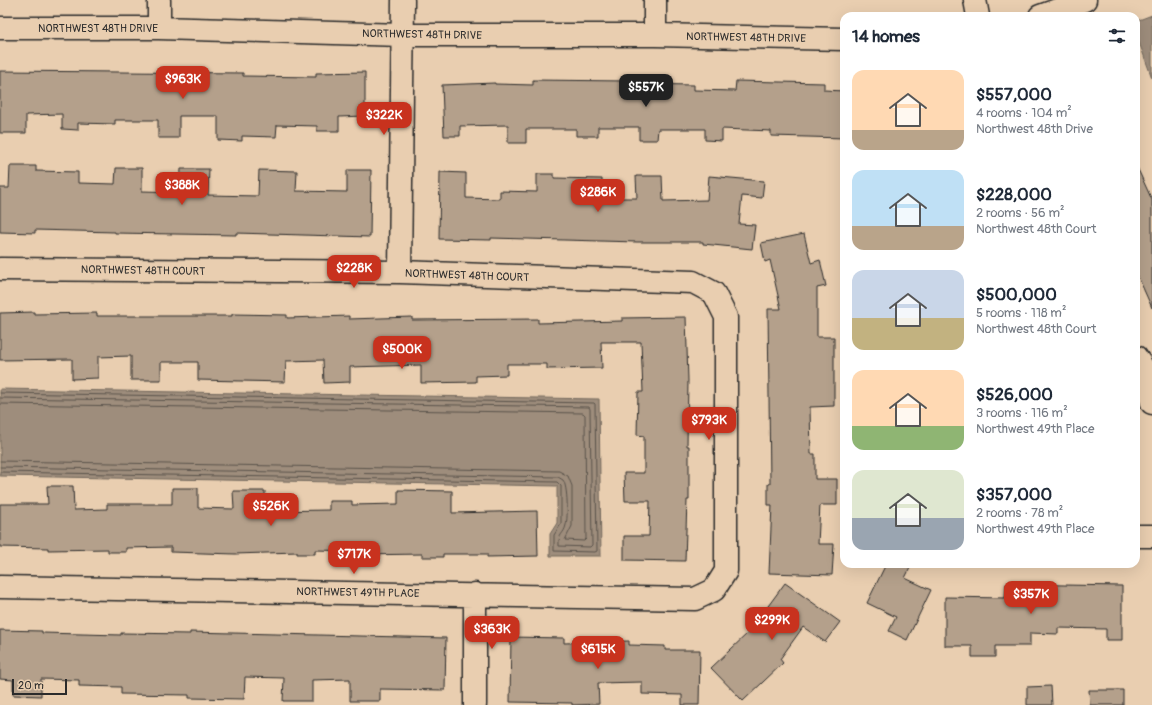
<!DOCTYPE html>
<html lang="en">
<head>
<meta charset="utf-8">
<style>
  :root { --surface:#fff; --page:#f6f6f7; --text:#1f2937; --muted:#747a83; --accent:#c8321e }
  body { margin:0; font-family:Pangolin,sans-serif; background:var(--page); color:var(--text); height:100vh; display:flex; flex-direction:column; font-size:15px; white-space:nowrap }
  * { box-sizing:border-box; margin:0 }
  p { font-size:13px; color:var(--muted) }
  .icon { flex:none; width:22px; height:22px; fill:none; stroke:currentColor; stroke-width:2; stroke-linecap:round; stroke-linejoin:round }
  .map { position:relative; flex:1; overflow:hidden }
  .panel { position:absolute; left:840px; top:12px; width:300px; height:556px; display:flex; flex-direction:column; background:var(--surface); border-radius:12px; box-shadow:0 4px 16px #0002 }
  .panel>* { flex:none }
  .scale { position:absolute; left:12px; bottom:10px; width:55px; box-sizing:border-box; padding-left:4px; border:2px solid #2b2b2b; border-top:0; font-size:11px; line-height:14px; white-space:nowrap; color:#2b2b2b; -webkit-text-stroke:3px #e9ceb0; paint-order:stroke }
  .price { position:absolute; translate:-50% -34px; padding:0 9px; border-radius:8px; background:var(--accent); color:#fff; font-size:13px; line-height:26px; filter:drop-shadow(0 1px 2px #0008) }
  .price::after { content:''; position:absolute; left:50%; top:24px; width:12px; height:9px; margin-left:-6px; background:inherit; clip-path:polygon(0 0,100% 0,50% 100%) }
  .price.selected { background:#222; color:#fff }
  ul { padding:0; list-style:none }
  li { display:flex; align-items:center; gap:12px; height:100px; padding:0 12px }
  li span { display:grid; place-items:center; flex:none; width:112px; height:80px; border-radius:12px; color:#555 }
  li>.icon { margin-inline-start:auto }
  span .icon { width:48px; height:48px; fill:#fffc; stroke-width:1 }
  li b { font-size:17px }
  h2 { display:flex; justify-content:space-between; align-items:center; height:48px; padding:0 12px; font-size:17px }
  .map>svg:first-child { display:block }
</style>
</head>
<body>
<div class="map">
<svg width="1152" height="705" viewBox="0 0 1152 705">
  <rect width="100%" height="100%" fill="#e9ceb0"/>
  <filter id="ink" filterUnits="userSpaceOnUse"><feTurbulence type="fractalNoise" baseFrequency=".025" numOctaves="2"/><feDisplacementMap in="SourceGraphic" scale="8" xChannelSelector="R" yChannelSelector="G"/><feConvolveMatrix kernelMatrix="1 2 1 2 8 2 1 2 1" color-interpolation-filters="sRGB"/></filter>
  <g filter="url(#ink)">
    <path fill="#9e8d7b" stroke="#70665b" d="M1152 15V78L1136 34V22L1139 20Z
      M0 389 599 399 601 556H550V534L557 523V486L0 476Z"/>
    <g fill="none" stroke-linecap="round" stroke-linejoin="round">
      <path stroke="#59524b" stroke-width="1" d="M0 393 594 403 595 404 597 551 595 552 554 551V535L561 524V486L557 482 0 472
        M0 398 589 407 590 409 592 545 590 547 559 546C558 533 564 535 566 525 568 517 568 487 563 480L558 477 0 467
        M0 404 583 413 585 415 586 539 584 541 565 540 572 526V486L568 476 559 471 0 461"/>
    </g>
    <path fill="#b4a08b" stroke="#2b2b2b" d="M0 71 243 73V76L316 77V73L365 72V116L339 117V131H317V126L277 125 276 137 242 136V141L218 140V116H179V138H158V120H115V124L78 123V130L62 129V114L26 115V133H0Z
      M533 80 627 81V84L694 85V90L735 91 736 81 824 83V90L844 91V138L771 136V131L722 129V141L705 140V129H658L657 140H639V127H598V136H576V129H526V143H508V125L460 126V136H444L442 85 495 83V84L533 85Z
      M1136 165 1152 200V308L1136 272Z
      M10 166H36V171L78 172V183L115 184 116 168H142V191L180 192 181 169H209L208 195 258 196 259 170 297 171 296 191 347 192V170H371L370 237 236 233V235L115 233V232L35 230V233L0 232V188H9Z
      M440 172 466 173V198L500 199V191L537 192V174H554V178L602 179V198H637L636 176H662L663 201 707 200 709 176 764 181 762 198 742 196 739 224 755 225 752 249 703 244V242H637L491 238V240L439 239Z
      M804 234 811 263 820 260 826 286 817 288V337H834V406L810 407 811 454H815V479H837V505H820L818 544H834L832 575 769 573 772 505H768V484H770L768 309H781L770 260 765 262 761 243Z
      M34 312V314L97 313V316H232V314L287 315V318L349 316V319L412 317V320L538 319V323L622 321V318L686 317 688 380 687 446H689V500H687L685 561 624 560V536H649L650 501H625L624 473H644V436L637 435 638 392H643L641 342H601L602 368 547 369V364H507V375L476 376V382L421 383V365L350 367V382L324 383 323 360 286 361 285 382 198 380V362H161V380H131V356L98 357V378L72 379V359L0 360V313Z
      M47 486H73L74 510 107 509V504H172V488H198V508L234 509 233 491H265V511L329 510V501H352V505L398 504V490L452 491V513L537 511 538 556 487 557V554H443V557H422V554L360 555V551L315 550V554H297V552L235 554 171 552V547L126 548V552H108V549L48 550V548L0 547V504H48Z
      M886 564H912L905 578 931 590 907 640 889 631 896 617 867 603Z
      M785 583 840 622 825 642 803 627 780 659 783 663 743 701 711 668 749 632Z
      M1006 584 1122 586V640H1106V629L1058 628V634L1030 633V646H995V657H972V646H945V597L1005 598Z
      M0 630 42 631V633L121 635V633L190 634V632L446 638 445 690 380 689V701H350V679L312 680V701H283L284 678 245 677 244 699 189 698V695L121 694V687L79 686V680L41 679V696L13 695V680L0 679Z
      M511 637 564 638V643L629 641V645L665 646V650H700L699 705H682V695L642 694V682L598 683 599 704 572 705V703L510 702Z
      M1051 686 1052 705H1027V687Z
      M1089 690H1123V705H1090Z"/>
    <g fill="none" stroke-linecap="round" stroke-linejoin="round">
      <defs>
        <path id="minor" d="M159 0V28
          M975 0 978 16
          M1040 16 1085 0
          M0 28H159L402 35H655L844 39
          M655 35V0
          M0 269 400 272 693 282 714 293 726 317V571L714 590 695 599 0 587
          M400 272 403 0
          M1136 357 1142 366 1152 403
          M1136 536H1152
          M475 594V705"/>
      </defs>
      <use href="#minor" stroke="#2b2b2b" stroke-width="25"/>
      <use href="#minor" stroke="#e9ceb0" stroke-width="22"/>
    </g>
  </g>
  <g text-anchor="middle" stroke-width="3" stroke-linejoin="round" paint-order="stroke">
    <g font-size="11" fill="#2b2b2b" stroke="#e9ceb0">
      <text x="98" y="32">NORTHWEST 48TH DRIVE</text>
      <text transform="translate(422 34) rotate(1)" y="4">NORTHWEST 48TH DRIVE</text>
      <text transform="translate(746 37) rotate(1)" y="4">NORTHWEST 48TH DRIVE</text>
      <text transform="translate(143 270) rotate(1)" y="4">NORTHWEST 48TH COURT</text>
      <text transform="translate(467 275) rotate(2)" y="4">NORTHWEST 48TH COURT</text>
      <text transform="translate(358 592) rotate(1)" y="4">NORTHWEST 49TH PLACE</text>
    </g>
  </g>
</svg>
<div class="scale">20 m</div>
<b class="price" style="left:183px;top:100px">$963K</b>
<b class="price selected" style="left:646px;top:108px">$557K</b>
<b class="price" style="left:384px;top:136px">$322K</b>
<b class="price" style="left:182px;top:206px">$388K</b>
<b class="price" style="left:598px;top:213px">$286K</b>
<b class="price" style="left:354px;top:289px">$228K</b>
<b class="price" style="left:402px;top:370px">$500K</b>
<b class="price" style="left:709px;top:441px">$793K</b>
<b class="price" style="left:271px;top:527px">$526K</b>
<b class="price" style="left:354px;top:575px">$717K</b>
<b class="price" style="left:1031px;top:615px">$357K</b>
<b class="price" style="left:772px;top:641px">$299K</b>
<b class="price" style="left:492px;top:650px">$363K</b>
<b class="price" style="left:598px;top:670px">$615K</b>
<section class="panel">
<h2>14 homes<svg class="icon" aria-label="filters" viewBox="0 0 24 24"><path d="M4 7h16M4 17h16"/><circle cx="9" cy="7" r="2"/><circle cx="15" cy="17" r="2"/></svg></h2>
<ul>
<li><span style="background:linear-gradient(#ffd9b3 75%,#b9a48a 0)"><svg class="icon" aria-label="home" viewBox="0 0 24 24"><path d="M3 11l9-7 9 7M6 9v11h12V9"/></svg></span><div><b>$557,000</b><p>4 rooms · 104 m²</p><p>Northwest 48th Drive</p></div></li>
<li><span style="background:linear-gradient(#bfe0f5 70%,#b9a48a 0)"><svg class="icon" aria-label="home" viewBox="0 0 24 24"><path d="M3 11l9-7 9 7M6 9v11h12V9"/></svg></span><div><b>$228,000</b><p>2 rooms · 56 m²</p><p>Northwest 48th Court</p></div></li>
<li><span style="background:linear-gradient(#c9d6e8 60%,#c2b280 0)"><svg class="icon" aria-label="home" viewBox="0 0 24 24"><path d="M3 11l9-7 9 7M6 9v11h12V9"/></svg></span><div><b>$500,000</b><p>5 rooms · 118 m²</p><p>Northwest 48th Court</p></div></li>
<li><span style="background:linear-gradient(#ffd9b3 70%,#8fb573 0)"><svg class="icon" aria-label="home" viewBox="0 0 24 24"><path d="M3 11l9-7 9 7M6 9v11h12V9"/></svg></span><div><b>$526,000</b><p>3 rooms · 116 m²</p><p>Northwest 49th Place</p></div></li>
<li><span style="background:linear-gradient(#dfe7d0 60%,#9aa5b1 0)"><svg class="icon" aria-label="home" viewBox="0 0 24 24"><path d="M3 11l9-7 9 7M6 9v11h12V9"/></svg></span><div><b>$357,000</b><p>2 rooms · 78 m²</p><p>Northwest 49th Place</p></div></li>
</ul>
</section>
</div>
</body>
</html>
